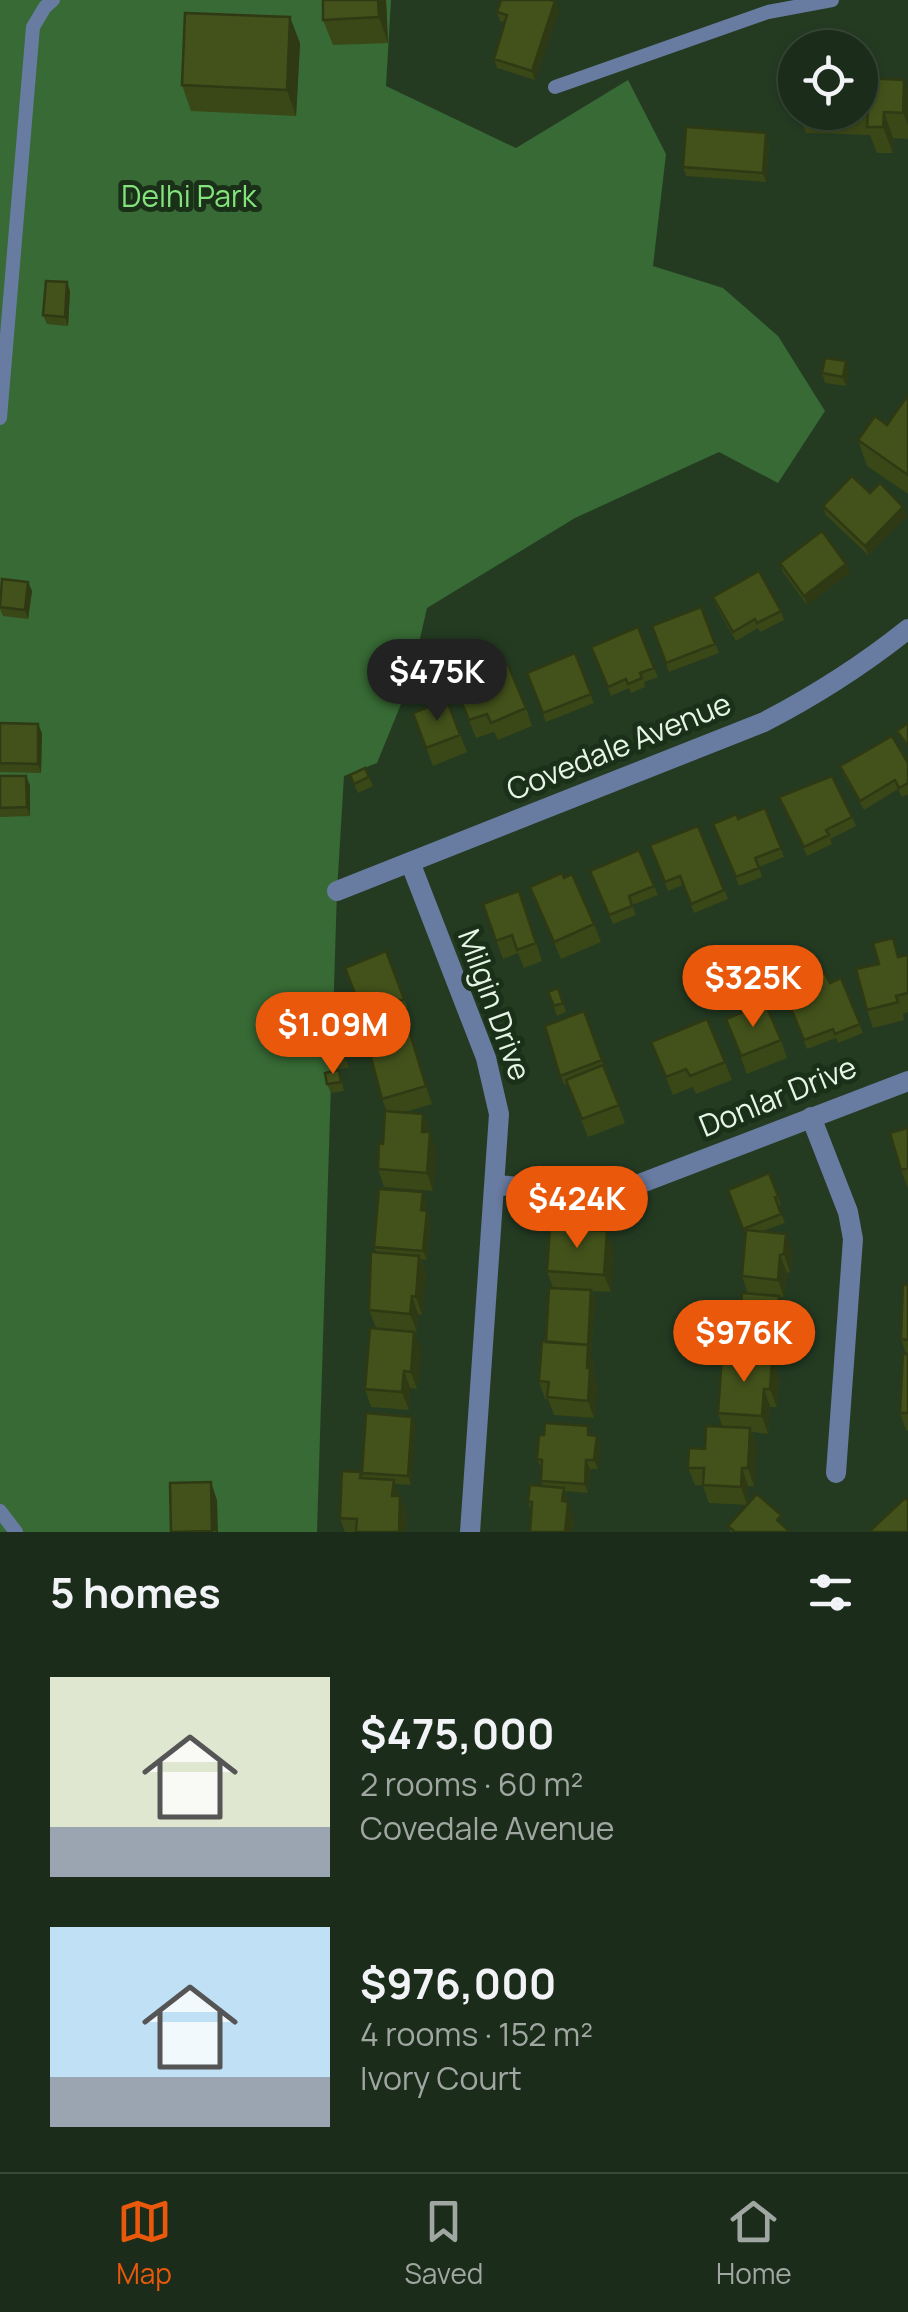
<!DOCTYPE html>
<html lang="en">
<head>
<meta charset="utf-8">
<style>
  :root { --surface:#1b2c1a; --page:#283827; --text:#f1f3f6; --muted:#a0a7a2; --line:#394839; --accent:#ea580c }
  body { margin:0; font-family:Manrope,sans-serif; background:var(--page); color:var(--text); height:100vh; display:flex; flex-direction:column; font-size:38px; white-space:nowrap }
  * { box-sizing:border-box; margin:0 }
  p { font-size:32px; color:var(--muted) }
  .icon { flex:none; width:55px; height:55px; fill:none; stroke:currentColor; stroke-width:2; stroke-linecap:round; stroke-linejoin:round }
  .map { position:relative; height:1532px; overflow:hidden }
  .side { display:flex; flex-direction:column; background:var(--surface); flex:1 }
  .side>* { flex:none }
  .buttons { position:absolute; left:778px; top:30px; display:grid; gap:20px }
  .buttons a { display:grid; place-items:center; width:100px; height:100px; border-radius:50%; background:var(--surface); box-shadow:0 2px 8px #0004,0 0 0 2px var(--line); font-size:50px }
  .price { position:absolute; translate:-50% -85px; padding:0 22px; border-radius:35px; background:var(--accent); color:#fff; font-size:32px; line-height:65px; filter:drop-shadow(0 2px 5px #0008) }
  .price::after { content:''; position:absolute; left:50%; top:60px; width:30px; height:22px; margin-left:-15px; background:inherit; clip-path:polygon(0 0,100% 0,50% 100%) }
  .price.on { background:#222; color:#fff }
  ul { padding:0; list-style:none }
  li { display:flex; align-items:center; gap:30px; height:250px; padding:0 50px }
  li span { display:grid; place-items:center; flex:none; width:280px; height:200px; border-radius:0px; color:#555 }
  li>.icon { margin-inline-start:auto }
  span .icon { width:120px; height:120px; fill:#fffc; stroke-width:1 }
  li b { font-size:42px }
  h2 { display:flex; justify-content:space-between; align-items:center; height:120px; padding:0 50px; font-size:42px }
  .tab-bar { display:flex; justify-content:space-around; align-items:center; height:140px; border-top:2px solid var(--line); background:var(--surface); font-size:28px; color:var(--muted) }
  .tab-bar a { display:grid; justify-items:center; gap:5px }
  .tab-bar .on { color:var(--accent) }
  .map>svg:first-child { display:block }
</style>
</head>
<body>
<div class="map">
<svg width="908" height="1532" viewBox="0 0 908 1532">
  <rect width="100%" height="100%" fill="#243b22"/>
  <path fill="#376a34" d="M0 0H391L386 86 516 148 628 80 666 154 653 266 723 288 778 336 825 411 778 483 719 452 575 518 427 608 410 682 377 763 344 776 337 891 317 1532H0Z"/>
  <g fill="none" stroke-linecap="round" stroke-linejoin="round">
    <path stroke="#687ba0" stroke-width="14" d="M555 87 768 12 832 0
      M0 418 33 27 45 7 53 0
      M0 1511 16 1532"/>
    <path stroke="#687ba0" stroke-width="20" d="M410 862 486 1058 499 1114 470 1532
      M337 891 764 722C816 695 863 665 908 629
      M811 1117 848 1212 853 1239 836 1473
      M496 1185 599 1193 626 1189 908 1081"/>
  </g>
  <path fill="#3a4717" d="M386 0 388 43 333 45 323 20Z
    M559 11 535 80 497 68 494 59 504 22 500 21 497 12Z
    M300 43 296 116 191 111 182 85Z
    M860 70 868 79 904 80 908 91V139L893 138V153H877L870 135 806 133 798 112H860Z
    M769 142 766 182 686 176 683 167Z
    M70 291 68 326 47 324 43 315Z
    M849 370 846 386 825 383 822 373Z
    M908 395V494L867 466 858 440 887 425Z
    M870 493 903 507 907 516 868 555 826 515 823 506Z
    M780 563 846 564 850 573 807 605 783 572Z
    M28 582 32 591 28 619 3 616 0 609V600Z
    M713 597 781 611 784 620 760 632 758 628 736 641 716 606Z
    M701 607 719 653 669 672 652 626Z
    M591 647 654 668 658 677 644 682 645 687 631 693 629 688 611 696Z
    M575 653 594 703 546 722 527 673Z
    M455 686 526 708 532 726 498 740 494 732 476 738Z
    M447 700 467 752 433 766 413 713Z
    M0 723 42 733 41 773 0 772Z
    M908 763V794L902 797 898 789 864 810 843 775 840 766Z
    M365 768 373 786 358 793 350 775Z
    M0 776 30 785V816L0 817Z
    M779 797 852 817 856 826 830 839 832 844 807 856Z
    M765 808 784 857 759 867 762 877 739 886 713 824 738 819Z
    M698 826 728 899 694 913 683 885 668 891 650 845Z
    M639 850 658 895 632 905 636 915 613 924 590 871Z
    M530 887 594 924 601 942 561 959Z
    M483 904 525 909 542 961 524 968 518 953 503 959Z
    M386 951 408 1008 356 1029 344 1000 355 996Z
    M908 955V1012L903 1014 904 1020 873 1028 867 1010 879 964Z
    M841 978 863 1033 838 1043 836 1038 807 1049 788 1001Z
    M558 988 566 1012 557 1016 548 992Z
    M584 1011 625 1123 588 1137 567 1084 564 1085 545 1026Z
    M726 1019 781 1040 787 1058 747 1074Z
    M410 1034 432 1104 402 1113 423 1114 436 1150 433 1191 384 1187 378 1169 387 1112 382 1099Z
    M340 1041 349 1067 339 1070 344 1091 331 1093 327 1084 337 1071 328 1045Z
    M651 1042 725 1062 732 1080 696 1094 693 1087 673 1095Z
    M908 1128V1188L901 1170Z
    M769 1173 781 1205 778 1206 785 1223 763 1231 793 1251 790 1272 787 1273 784 1297H779L786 1314 781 1359 761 1358 772 1359 779 1377 777 1407H770L768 1434 752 1432 756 1445 754 1486H748L747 1504 790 1532H730L728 1526 747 1505 709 1503 703 1486 695 1485 688 1468 705 1449 722 1426 718 1413 727 1356 721 1339 740 1316 748 1293 742 1276 746 1236 728 1190Z
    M423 1192 426 1201 425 1211H427L430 1220 427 1260 421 1259 426 1273 422 1315 418 1314 417 1332 388 1329 414 1332 421 1350 417 1389 410 1388 409 1410 371 1407 365 1389 376 1328 369 1310 376 1252 374 1247Z
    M613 1249 611 1292 592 1291 595 1300 591 1354 594 1363V1377L597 1386 594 1418 554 1415 548 1399H545L539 1381 553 1288 547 1271Z
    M908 1285V1431L906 1430 900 1413 906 1354 901 1339Z
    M412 1417 415 1426 411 1485 395 1484 407 1514 406 1532H345L340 1518 361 1472 364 1478 362 1473Z
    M592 1435 597 1436 600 1445 598 1469H590L588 1493 565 1491 574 1520 573 1532H530L531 1511 528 1502 543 1486 541 1481 542 1469 537 1459Z"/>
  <path fill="#2f3913" d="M378 0H386L388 43 379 17Z
    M555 1 559 11 535 80 532 71Z
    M290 17 300 43 296 116 287 90Z
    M904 80 908 91V125L903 113Z
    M884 112 893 138V153L883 127Z
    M766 133 769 142 766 182 763 173Z
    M67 282 70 291 68 326 65 317Z
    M846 361 849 370 846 386 843 377Z
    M903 507 907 516 868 555 865 546Z
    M846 564 850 573 807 605 804 596Z
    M28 582 32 591 28 619 25 610Z
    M38 724 42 733 41 773 38 764Z
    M26 776 30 785V816L27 807Z
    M410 1034 417 1052 432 1104 426 1086Z
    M423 1114 436 1150 433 1191 427 1173 422 1132Z
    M423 1192 426 1201 424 1219 421 1210Z
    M427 1211 430 1220 427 1260 423 1251Z
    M607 1231 613 1249 611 1292 604 1275Z
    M786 1234 793 1251 790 1272 784 1254Z
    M780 1255 787 1273 784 1297 778 1280Z
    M419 1256 426 1273 422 1315 416 1297Z
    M591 1290 595 1300 591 1354 594 1363V1377L597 1386 594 1418 588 1401 587 1368Z
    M412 1296 418 1314 417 1332 410 1314Z
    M779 1296 786 1314 781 1359 775 1342Z
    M414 1332 421 1350 417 1389 411 1372Z
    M772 1359 779 1377 777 1407 770 1389Z
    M404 1371 410 1388 409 1410 402 1392Z
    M764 1389 770 1407 768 1434 762 1416Z
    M412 1417 415 1426 411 1485 408 1476Z
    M750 1428 756 1445 754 1486 748 1468Z
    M597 1436 600 1445 598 1469 594 1460Z
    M586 1460 590 1469 588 1493 585 1484Z
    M742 1468 748 1486 747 1505 741 1487Z
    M394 1480 400 1498 392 1496Z
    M211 1482 217 1500 218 1532 212 1531Z
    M564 1488 574 1520 573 1532H565L562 1501Z
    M400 1496 407 1514 406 1532H399Z"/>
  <path fill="#43521b" stroke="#2f3913" stroke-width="2.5" d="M323 0H378L379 17 323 20Z
    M501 0H550L555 1 532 71 494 59 507 15 497 12Z
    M185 13 290 17 287 90 182 85Z
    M860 70H865L864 78 904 80 903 113 884 112 883 127H867L868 110H860Z
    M686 127 766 133 763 173 683 167Z
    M46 281 67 282 65 317 43 315Z
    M825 358 846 361 843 377 822 373Z
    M908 395V475L858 440 875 416 887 425Z
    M852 476 870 493 880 483 903 507 865 546 823 506Z
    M822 531 846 564 804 596 780 563Z
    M759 571 781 611 757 623 755 619 733 632 713 597Z
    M2 579 28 582 25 610 0 607Z
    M701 607 715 644 666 663 652 626Z
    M638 627 654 668 640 673 642 678 628 684 626 679 608 687 591 647Z
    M575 653 591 694 543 713 527 673Z
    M508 665 526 708 491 723 487 714 469 720 455 686Z
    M447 700 460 735 426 748 413 713Z
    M0 723 38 724V764L0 763Z
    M908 723V746L897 731Z
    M892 736 908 763V783L899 788 895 780 860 801 840 766Z
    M365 768 369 777 354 784 350 775Z
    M0 776H26L27 807 0 808Z
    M832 776 852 817 826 830 829 835 804 847 779 797Z
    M765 808 781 848 755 858 759 868 736 877 713 824 737 814 738 819Z
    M698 826 724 890 691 904 680 876 665 882 650 845Z
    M639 850 654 886 629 896 632 906 609 915 590 871Z
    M562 873 564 878 572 874 594 924 554 942 530 887Z
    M519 891 536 943 517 950 512 935 496 941 483 904Z
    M893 938 898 957 908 955V993L896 996 898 1002 867 1010 856 969 879 964 873 943Z
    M386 951 404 999 352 1020 344 1000 356 996 345 968Z
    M825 973 830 983 841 978 860 1024 835 1034 833 1029 804 1040 788 1001 812 991 808 980Z
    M558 988 563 1003 554 1006 548 992Z
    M765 1003 781 1040 741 1056 726 1019Z
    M584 1011 602 1060 560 1076 545 1026Z
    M707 1019 725 1062 690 1076 686 1069 666 1077 651 1042Z
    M410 1034 426 1086 382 1099 368 1046Z
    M340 1041 346 1058 334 1062 328 1045Z
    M603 1065 619 1105 582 1119 566 1080Z
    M339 1070 341 1082 327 1084 325 1073Z
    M385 1111 423 1114 422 1132H430L427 1173 378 1169 379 1143 383 1144Z
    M908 1128V1168L901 1170 890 1133Z
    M769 1173 778 1196 775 1197 781 1214 743 1229 728 1190Z
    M379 1189 423 1192 421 1210 427 1211 423 1251 374 1247Z
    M550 1228 607 1231 604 1275 547 1271Z
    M746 1230 786 1234 784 1254 780 1255 778 1280 742 1276Z
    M371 1252 419 1256 416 1297 412 1296 410 1314 369 1310Z
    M903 1284 908 1285V1340L901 1339Z
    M549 1288 591 1290 588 1345 546 1342Z
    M742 1293 779 1296 775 1342 721 1339 723 1314 740 1316Z
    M370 1328 414 1332 411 1372 404 1371 402 1392 365 1389Z
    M542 1341 588 1345 587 1368H590L588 1401 547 1397 549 1382 539 1381Z
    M903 1354H908V1413H900Z
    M722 1356 772 1359 770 1389H764L762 1416 718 1413Z
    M366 1413 412 1417 408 1476 362 1473Z
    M545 1423 588 1426V1435L597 1436 594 1460H586L585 1484 541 1481 542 1460 537 1459 539 1435H544Z
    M706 1426 750 1428 748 1468H742L741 1487 703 1485 704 1468H688L689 1448 705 1449Z
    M342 1471 361 1472 360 1478 394 1480 392 1496H400L399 1532H356L357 1519 340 1518Z
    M211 1482 212 1531 171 1532 170 1483Z
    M530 1485 564 1488 562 1501 568 1502 565 1532H530L532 1502H528Z
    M757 1494 781 1515 777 1520 790 1532H735L728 1526Z
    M905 1498 908 1501V1532H872L871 1530Z"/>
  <g text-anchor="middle" stroke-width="10" stroke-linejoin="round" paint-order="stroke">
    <g font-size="30" fill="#84e37d" stroke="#1a3018">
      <text x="189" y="207">Delhi Park</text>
    </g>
    <g font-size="30" fill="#e7f5e6" stroke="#1a3018">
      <text transform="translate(619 747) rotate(-22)" y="10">Covedale Avenue</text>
      <text transform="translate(494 1005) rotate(70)" y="10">Milgin Drive</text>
      <text transform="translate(778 1097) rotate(-22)" y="10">Donlar Drive</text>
    </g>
  </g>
</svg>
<div class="buttons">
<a><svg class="icon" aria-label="locate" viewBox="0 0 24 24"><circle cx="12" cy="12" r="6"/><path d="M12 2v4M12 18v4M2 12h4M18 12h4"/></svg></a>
</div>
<b class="price on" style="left:437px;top:724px">$475K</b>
<b class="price" style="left:753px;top:1030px">$325K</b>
<b class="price" style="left:333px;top:1077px">$1.09M</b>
<b class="price" style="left:577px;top:1251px">$424K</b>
<b class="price" style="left:744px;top:1385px">$976K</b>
</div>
<section class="side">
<h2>5 homes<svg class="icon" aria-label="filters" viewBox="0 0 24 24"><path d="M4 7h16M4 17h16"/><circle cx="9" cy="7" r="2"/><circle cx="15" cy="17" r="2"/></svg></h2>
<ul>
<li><span style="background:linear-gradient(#dfe7d0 75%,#9aa5b1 0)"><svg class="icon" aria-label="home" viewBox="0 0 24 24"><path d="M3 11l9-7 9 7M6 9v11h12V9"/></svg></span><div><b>$475,000</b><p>2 rooms · 60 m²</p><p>Covedale Avenue</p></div></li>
<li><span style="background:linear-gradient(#bfe0f5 75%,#9aa5b1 0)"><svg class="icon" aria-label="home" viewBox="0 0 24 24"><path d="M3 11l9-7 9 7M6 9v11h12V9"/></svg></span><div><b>$976,000</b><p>4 rooms · 152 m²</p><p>Ivory Court</p></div></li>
</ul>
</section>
<nav class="tab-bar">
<a class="on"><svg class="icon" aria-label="map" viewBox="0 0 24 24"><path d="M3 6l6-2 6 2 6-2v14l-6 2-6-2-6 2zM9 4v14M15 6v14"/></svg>Map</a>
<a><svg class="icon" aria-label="saved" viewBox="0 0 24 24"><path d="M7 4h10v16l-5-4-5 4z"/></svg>Saved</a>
<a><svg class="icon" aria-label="home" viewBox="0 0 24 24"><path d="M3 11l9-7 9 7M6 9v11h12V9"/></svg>Home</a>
</nav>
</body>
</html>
